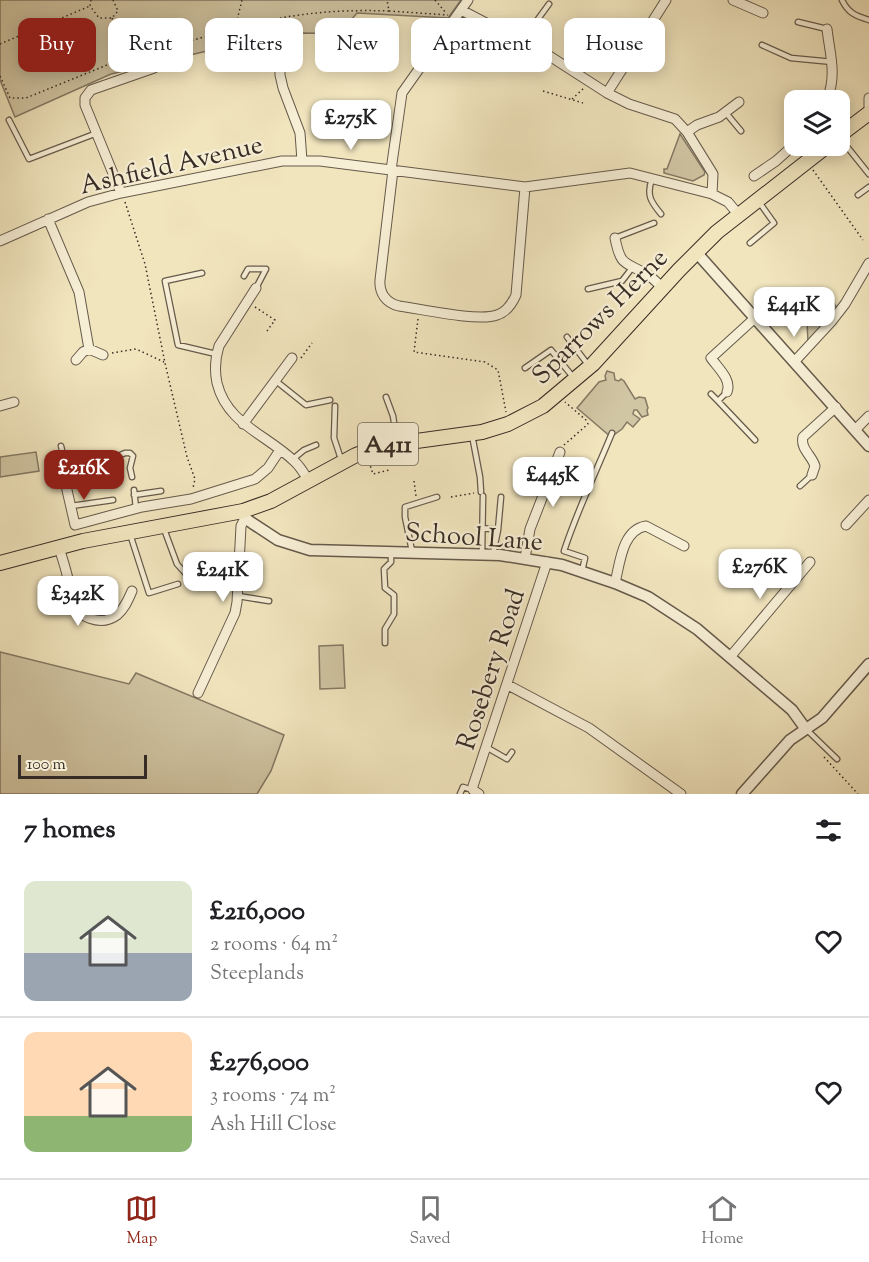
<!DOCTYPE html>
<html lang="en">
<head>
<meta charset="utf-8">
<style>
  :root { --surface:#fff; --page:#f6f6f6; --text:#202124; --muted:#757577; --line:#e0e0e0; --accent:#8f2418 }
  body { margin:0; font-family:"Sorts Mill Goudy",serif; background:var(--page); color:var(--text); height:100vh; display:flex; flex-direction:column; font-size:22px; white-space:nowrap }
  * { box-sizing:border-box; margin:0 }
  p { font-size:20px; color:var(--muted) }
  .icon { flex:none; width:33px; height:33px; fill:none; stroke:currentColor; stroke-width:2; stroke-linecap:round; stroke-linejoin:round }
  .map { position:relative; height:794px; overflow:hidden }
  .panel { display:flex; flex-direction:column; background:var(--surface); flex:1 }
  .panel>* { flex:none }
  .top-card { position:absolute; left:18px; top:18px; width:834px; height:54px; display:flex; gap:12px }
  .controls { position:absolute; left:784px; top:90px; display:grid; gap:12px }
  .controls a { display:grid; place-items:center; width:66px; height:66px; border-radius:12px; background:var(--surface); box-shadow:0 3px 15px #0003; font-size:30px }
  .scale { position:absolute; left:18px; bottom:15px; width:129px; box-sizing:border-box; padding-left:6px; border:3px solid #372c25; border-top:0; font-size:16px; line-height:21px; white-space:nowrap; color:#372c25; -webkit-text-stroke:4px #f6eed5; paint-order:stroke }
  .price { position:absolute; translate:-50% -51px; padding:0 14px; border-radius:12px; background:#fff; color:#222; font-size:20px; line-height:39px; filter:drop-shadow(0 2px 3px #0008) }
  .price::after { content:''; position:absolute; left:50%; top:36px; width:18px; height:14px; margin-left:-9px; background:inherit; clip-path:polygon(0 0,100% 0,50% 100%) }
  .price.selected { background:var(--accent); color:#fff }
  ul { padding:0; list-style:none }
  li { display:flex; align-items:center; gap:18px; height:150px; padding:0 24px }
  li+li { border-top:2px solid var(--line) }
  li span { display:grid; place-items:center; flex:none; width:168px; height:120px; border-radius:12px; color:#555 }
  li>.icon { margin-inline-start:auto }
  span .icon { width:72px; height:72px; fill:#fffc; stroke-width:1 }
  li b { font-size:26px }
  h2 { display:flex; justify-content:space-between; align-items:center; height:72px; padding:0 24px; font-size:26px }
  .tag { padding:0 21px; border-radius:12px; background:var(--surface); box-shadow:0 3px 15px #0003; font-size:21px; line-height:54px }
  .tag.selected { background:var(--accent); color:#fff }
  .menu { display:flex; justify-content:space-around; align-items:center; height:84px; border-top:2px solid var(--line); background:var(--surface); font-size:16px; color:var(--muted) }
  .menu a { display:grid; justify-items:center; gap:3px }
  .menu .selected { color:var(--accent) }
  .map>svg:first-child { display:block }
</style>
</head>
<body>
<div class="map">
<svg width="869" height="794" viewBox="0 0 869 794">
  <rect width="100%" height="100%" fill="#f1e5be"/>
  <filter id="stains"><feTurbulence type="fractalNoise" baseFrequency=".00333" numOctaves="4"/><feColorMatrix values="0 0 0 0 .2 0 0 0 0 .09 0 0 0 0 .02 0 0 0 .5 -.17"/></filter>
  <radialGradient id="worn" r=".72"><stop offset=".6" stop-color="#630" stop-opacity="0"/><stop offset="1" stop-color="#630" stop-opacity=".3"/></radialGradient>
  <path fill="#d1c6a4" stroke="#847964" stroke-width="1.5" d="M0 0H461L448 18 357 13 350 21 346 34 304 33 270 36 111 74 15 117 0 80Z
    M680 134 705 172 704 175 693 181 664 173V169H667Z
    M832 299 837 309 808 342 807 322Z
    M607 371 614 373 615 380 619 381 621 379 624 381 635 399 639 397 645 398 648 408 647 410 648 415 642 417 637 410H634L633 414 640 419 633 427 627 422 622 429 611 437 577 408 599 382 606 380 605 376Z
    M36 452 39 471 0 477V457Z
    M343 645 345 688 320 689 319 646Z
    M0 652 129 684 136 673 284 735 271 771 257 794H0Z"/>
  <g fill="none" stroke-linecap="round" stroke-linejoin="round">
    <defs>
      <path id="service" d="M842 0C848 13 856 16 869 20
        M798 22 827 29
        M522 41 549 4
        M762 45 791 58 833 62
        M726 113 741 131
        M9 120 29 159 97 133
        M840 138 869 174
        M652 179C646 195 651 202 661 214
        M858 195 869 187
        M615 238 654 223
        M750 243 774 223 759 202
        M202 273 165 281 178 345 216 354
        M244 276 248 269H266L256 288
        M588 289 622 281 632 268
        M567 337 589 366
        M525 368 551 350 573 377
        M276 381 306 405 330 400
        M727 392 718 401 755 440
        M711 394 719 402
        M386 397 393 416 397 442
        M335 406 334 438 341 459
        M472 435 480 477 481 492
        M61 446 67 472 102 463 125 453H130L133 456 130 468 132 477
        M293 459 304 450 316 445
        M800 486 812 475
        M134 490 136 508
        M134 495 161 491
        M71 506 113 500
        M482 528 498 530
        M164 529 177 564 186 574
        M130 534 149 593 178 584
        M412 551 405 517V507L437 497
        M482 554 483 496
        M493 554 498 530 501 497
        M582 571 585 558 564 551C577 511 596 472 612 433
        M238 596 269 601
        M385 643V629L394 614V595L385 588 384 569 391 562V554
        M807 730 837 759
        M486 747 507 759 512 752
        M460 794 463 787 473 790"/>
      <path id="minor" d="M733 0 763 13
        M461 10 548 55 607 93 629 104 675 119 687 132 713 174 712 194 728 202 738 214
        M827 29C830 55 837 74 827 100
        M280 48V75L283 88 300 133 302 161
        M607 93 666 0
        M869 98V107
        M687 132 697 125 719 117 739 102
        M391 170 402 93 468 0
        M393 170 380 280C379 293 386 303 399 306 422 309 478 322 497 315 507 312 512 304 516 295L525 187
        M754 176 776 161 795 144
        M121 193 85 105V98L91 90 154 68
        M48 219 79 292 89 349
        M615 238C621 268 625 261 648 275 653 278 658 284 663 288
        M0 241 88 202 121 193 282 161H320L525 187 630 173 712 194
        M256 288 219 346C215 359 214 369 217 383 227 424 266 434 294 461 300 466 304 473 308 480
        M76 360 83 352 89 349 103 355
        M795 361 831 322 845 304 869 263
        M727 392C732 380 718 368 711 358L756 317
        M0 406 14 402
        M243 424 292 358
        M855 430 869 416
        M67 472 64 477 75 525 142 507 191 499 255 479 268 468 280 450
        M812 475 815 466C812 456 800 448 803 437L836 407
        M846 525 869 500
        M59 547C62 558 66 569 68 579 69 586 68 593 70 599 76 617 101 627 117 615 125 608 128 600 132 591
        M525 558 530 529 560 452
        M615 583C620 563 622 530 646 526L684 546
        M730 657 810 562
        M508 685 589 728 681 794
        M198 693 235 613 237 602 241 526 245 518
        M479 794 473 790V786L547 562"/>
      <path id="tertiary" d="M696 252 869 446
        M243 511 245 518 252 523 278 540 310 550 500 555 562 565 615 583 648 597 697 629 792 710 805 728
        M742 794 790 740 822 718 869 664"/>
      <path id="primary" d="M840 135 869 113
        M0 563 83 541 243 511 271 501 356 455 380 446 482 432 508 424 543 406 593 364 679 270 717 232 827 146"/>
    </defs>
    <use href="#service" stroke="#665a4b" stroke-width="7"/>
    <use href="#minor" stroke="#665a4b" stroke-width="11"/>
    <use href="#tertiary" stroke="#665a4b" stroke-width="13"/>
    <use href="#primary" stroke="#372c25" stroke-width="16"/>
    <path stroke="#372c25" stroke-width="1.5" stroke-dasharray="1.5 3" stroke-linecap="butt" d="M91 0 90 6 99 18H112L118 11 113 0
      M435 0 446 13
      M389 11 448 15
      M112 18 132 67
      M275 19 287 32 285 42
      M236 28C289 14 333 9 389 11L387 0
      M0 44 90 6
      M0 76 10 98H26L107 65 235 28 242 0
      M543 91 583 103
      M572 99 584 88
      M813 170 863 240
      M125 202 145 264 165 363 187 457 195 479 193 488
      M255 307 275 320 267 331
      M418 319 414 352 485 362 498 370 506 412
      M112 353 136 349 164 362
      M301 358 312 343
      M564 445 588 424 586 420 565 402
      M369 462 373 474 389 470
      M414 481 416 496
      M451 497 474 493
      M824 757 858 794"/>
    <use href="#service" stroke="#f6eed5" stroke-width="4.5"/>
    <use href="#minor" stroke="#f6eed5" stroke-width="9"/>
    <use href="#tertiary" stroke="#f6eed5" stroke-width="10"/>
    <use href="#primary" stroke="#f1e5be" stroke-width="14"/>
  </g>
  <g text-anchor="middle" stroke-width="4.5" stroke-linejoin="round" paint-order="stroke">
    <rect fill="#f6eed5" stroke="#70665a" stroke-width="1.5" x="358" y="423" width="60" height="42" rx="4.5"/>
    <g font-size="24" font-weight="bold" fill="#372c25">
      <text x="388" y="452">A411</text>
    </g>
    <g font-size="26" fill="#372c25" stroke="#f6eed5">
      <text transform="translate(171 164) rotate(-13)" y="9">Ashfield Avenue</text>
      <text transform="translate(599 316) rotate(-45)" y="9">Sparrows Herne</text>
      <text transform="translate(474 536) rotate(4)" y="9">School Lane</text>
      <text transform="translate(490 669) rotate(-72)" y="9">Rosebery Road</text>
    </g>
  </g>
  <rect width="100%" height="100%" filter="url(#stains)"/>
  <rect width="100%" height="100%" fill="url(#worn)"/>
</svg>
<div class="controls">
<a><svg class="icon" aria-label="layers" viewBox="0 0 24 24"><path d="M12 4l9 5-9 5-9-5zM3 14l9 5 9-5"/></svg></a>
</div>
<div class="scale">100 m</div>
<b class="price" style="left:351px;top:151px">£275K</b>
<b class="price" style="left:794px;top:338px">£441K</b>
<b class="price selected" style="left:84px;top:501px">£216K</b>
<b class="price" style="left:553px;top:508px">£445K</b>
<b class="price" style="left:760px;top:600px">£276K</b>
<b class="price" style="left:223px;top:603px">£241K</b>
<b class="price" style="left:78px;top:627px">£342K</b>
<div class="top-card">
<a class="tag selected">Buy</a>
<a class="tag">Rent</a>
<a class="tag">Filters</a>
<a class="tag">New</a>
<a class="tag">Apartment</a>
<a class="tag">House</a>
</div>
</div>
<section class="panel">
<h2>7 homes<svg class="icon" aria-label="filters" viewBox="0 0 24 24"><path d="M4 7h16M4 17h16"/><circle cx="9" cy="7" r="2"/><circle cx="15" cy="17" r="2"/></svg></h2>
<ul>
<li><span style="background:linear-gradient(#dfe7d0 60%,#9aa5b1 0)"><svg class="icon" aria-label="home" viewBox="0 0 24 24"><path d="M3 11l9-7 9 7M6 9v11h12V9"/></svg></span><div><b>£216,000</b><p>2 rooms · 64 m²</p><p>Steeplands</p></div><svg class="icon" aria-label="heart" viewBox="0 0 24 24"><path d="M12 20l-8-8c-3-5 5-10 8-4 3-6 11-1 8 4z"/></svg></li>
<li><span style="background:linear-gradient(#ffd9b3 70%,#8fb573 0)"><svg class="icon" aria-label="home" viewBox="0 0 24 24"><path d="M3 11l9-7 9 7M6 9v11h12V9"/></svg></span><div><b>£276,000</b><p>3 rooms · 74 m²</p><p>Ash Hill Close</p></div><svg class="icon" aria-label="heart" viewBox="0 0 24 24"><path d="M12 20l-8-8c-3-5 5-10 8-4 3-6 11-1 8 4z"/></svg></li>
</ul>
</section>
<nav class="menu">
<a class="selected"><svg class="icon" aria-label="map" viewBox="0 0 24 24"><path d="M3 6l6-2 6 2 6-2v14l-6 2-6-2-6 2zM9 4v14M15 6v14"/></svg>Map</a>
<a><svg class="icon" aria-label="saved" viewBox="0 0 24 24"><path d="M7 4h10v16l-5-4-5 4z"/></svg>Saved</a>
<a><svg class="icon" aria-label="home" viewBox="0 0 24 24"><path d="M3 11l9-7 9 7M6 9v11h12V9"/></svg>Home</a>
</nav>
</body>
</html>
